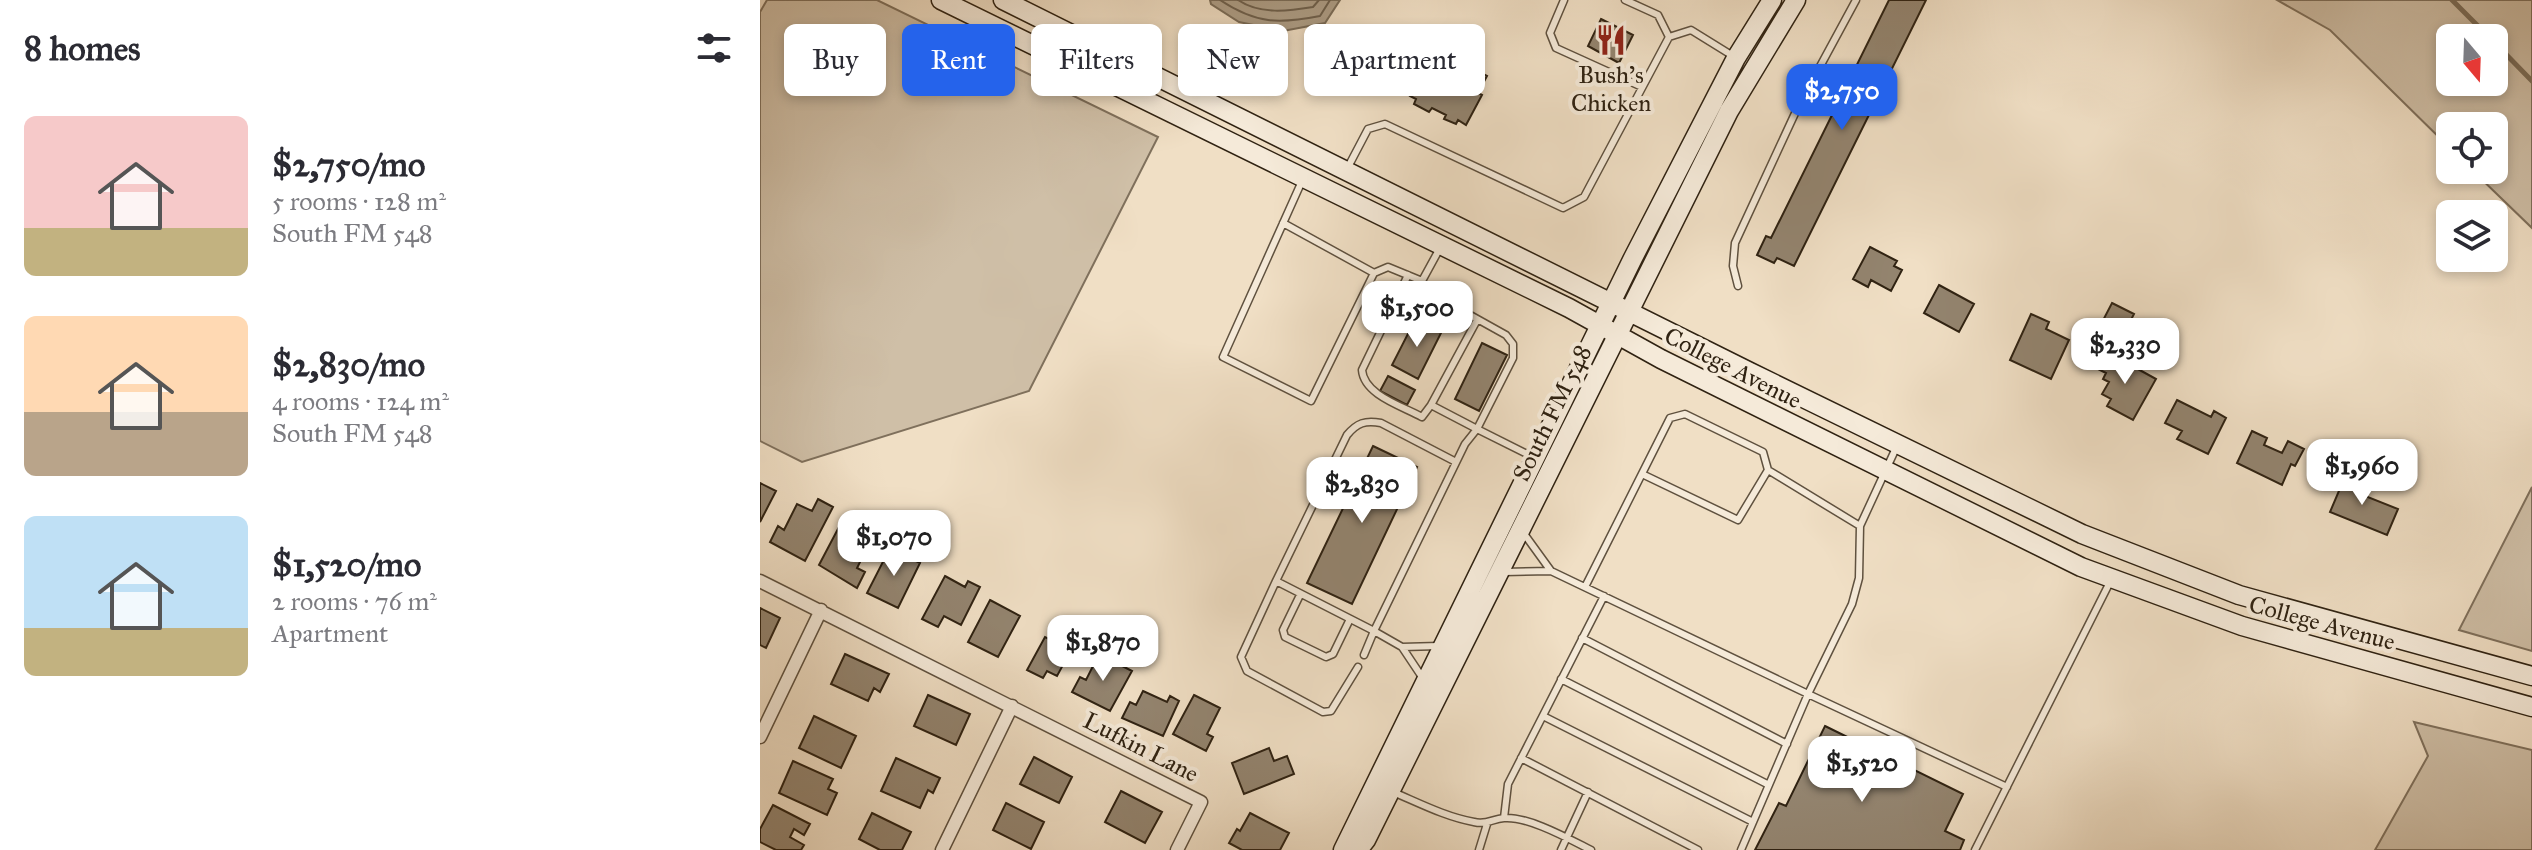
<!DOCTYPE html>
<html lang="en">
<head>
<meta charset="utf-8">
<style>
  :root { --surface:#fff; --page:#f7f7f7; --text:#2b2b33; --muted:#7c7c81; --accent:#2563eb }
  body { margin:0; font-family:"IM FELL Great Primer",serif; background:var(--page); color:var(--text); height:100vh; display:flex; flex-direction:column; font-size:30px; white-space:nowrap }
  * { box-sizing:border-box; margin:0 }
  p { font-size:26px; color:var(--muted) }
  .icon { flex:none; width:44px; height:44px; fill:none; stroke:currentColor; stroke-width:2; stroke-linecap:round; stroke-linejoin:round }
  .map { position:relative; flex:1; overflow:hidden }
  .details { display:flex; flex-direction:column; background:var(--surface); width:760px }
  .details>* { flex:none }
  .guide { position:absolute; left:24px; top:24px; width:760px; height:72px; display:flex; gap:16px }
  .needle { width:52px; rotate:161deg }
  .controls { position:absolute; left:1676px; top:24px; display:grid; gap:16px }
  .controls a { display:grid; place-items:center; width:72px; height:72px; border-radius:12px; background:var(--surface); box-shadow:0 4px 12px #0003; font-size:40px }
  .price { position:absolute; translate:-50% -68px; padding:0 18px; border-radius:16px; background:#fff; color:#222; font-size:26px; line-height:52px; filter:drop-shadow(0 2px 4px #0008) }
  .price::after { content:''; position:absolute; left:50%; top:48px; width:24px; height:18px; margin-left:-12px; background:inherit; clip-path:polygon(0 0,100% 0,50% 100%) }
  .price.active { background:var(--accent); color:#fff }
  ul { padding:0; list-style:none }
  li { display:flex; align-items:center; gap:24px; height:200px; padding:0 24px }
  li span { display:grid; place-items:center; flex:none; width:224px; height:160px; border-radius:12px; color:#555 }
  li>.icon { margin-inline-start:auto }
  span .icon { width:96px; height:96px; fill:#fffc; stroke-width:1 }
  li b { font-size:34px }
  h2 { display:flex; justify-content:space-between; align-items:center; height:96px; padding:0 24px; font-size:34px }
  .pill { padding:0 28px; border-radius:12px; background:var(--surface); box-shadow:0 4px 12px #0003; font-size:28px; line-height:72px }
  .pill.active { background:var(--accent); color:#fff }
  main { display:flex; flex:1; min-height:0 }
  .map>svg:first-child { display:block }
</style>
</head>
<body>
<main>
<section class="details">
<h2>8 homes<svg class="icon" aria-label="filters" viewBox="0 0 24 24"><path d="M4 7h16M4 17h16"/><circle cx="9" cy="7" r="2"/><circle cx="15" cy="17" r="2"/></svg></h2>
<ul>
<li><span style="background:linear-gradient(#f6c9c9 70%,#c2b280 0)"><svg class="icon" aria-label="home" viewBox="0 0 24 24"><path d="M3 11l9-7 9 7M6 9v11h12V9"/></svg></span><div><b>$2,750/mo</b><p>5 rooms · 128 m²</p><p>South FM 548</p></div></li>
<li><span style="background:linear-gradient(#ffd9b3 60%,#b9a48a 0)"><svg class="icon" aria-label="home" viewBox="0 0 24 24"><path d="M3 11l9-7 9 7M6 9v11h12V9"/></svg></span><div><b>$2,830/mo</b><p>4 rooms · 124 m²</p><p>South FM 548</p></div></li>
<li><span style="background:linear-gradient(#bfe0f5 70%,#c2b280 0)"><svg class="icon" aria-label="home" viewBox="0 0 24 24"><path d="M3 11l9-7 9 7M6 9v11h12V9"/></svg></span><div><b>$1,520/mo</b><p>2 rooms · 76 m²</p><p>Apartment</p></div></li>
</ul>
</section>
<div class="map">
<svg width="1772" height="850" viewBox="0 0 1772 850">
  <rect width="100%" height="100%" fill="#f0dfc5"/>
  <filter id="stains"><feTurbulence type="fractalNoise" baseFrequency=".0025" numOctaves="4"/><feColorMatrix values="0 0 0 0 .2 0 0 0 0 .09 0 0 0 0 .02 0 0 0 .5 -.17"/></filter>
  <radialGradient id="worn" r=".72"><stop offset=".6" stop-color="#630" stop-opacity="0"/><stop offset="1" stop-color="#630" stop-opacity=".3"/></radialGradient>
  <path fill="#cfbfa7" stroke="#7f705c" stroke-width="2" fill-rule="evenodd" d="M7 0H117L398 137 269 391 42 462 0 441V12Z
    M1517 0H1772V228L1712 170H1734V126H1690V148L1570 30ZM1734 38V82H1690V38Z
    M1772 487V651L1699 630Z
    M1654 722 1772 750V850H1615L1668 756Z"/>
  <path fill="#ae9f88" stroke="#7b6d59" stroke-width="2" d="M450 0H580L565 23 523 31 479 22 451 4Z"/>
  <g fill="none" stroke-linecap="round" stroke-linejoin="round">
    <path stroke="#6e604d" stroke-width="2" d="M460 0C496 24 519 24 560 16L570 0
      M478 0C500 15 529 11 553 7L559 0"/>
    <path stroke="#7b6d59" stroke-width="5" d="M1692 0 1730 38
      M1734 42 1772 81"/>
  </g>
  <path fill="#93846f" stroke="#2f2212" stroke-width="2" d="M1129 0H1166L1034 266 1017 258 1014 263 997 255 1006 236 1011 238Z
    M841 19 873 35 859 63 828 46Z
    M671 55 705 72 708 66 727 76 718 93 722 95 706 125 698 120 696 124 684 119 686 115 672 108 669 112 654 104 656 99 650 96Z
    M1110 247 1137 261 1134 266 1142 270 1131 291 1111 280 1108 287 1093 279Z
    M1179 285 1214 304 1199 332 1164 313Z
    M1352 303 1374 314 1360 341 1338 330Z
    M1271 314 1289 322 1286 329 1309 340 1291 379 1250 360Z
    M655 320 681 333 658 379 632 365Z
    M722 343 747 355 719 411 695 399Z
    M1347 352 1396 379 1373 420 1347 406 1351 399 1342 394 1349 382 1343 379 1346 373 1338 369Z
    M628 376 655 390 647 405 620 391Z
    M1417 400 1451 417 1454 411 1466 418 1448 454 1417 439 1422 431 1405 423Z
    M1492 431 1507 438 1504 445 1522 453 1528 441 1544 449 1535 466 1531 464 1522 485 1477 463Z
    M613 446 657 467 592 604 547 583Z
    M1587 472 1601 477 1595 492 1638 509 1627 535 1570 512Z
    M0 483 16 491 0 522Z
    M58 499 73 507 45 561 10 542 18 526 24 530 37 504 52 511Z
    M80 525 111 540 97 568 105 572 97 588 59 565Z
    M130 548 160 563 138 608 107 593Z
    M185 576 205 587 208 581 220 587 201 625 184 616 178 627 162 619Z
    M230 600 260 616 238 657 208 642Z
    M0 608 20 618 6 648 0 645Z
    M300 633 316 641 297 676 287 671 283 678 267 670 285 637 295 642Z
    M85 654 129 674 120 692 114 688 108 701 71 684Z
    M339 654 372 671 350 711 312 692 320 677 326 680Z
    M383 691 407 702 410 696 419 701 403 736 362 718 370 702 376 705Z
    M168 695 210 714 196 745 154 726Z
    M434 695 460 708 447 734 453 737 446 751 413 734Z
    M54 716 96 736 81 768 39 748Z
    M1065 726 1203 794 1185 831 1204 840 1200 850H995L1019 803 1026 806Z
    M509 748 514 761 527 756 534 774 484 794 472 763Z
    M274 757 312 777 299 803 260 784Z
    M136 758 180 778 173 793 168 790 160 808 121 791Z
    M33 761 73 779 68 789 77 793 67 815 19 793Z
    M361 791 402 812 385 843 345 822Z
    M246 803 284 822 271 849 233 830Z
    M13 805 50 824 44 835 34 829 30 837 44 845 41 850H16L0 842V829Z
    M112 813 151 832 142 850H120L99 839Z
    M490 813 529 833 520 850H482L469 843 477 829 480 831Z"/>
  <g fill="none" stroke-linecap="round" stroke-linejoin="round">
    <defs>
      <path id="lane" d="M804 0 790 33 796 48 882 87
        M865 0 898 15 909 37
        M587 169 608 129 625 124 803 208 824 197 909 37 931 30 973 56
        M523 223 614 273 551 401 463 357 542 181
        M680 248 662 281 667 291 746 335 753 344V358L717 429 771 456
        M614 273 628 267 662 281
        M648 275 602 370C604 395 642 406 662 417L671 405 717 429 705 444 614 631 642 647 664 680
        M978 286 973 266 975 243 1037 109 1096 0
        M671 405 717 320
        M1136 448 1100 526 1099 578 1092 604 1048 694 1247 787
        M882 474 978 520 1008 470
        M791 571 1048 694 981 850
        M744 572 791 571 762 531
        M516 581 481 657 487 671 563 712 571 711 598 667
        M825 587 910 418 925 414 1003 452 1008 470 1100 526
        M540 595 523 630 525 637 566 657 573 654 590 619
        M822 638 1027 744
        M642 647 679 646
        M604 655 614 631 516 581 587 435C597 423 605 420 621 423L696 462
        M801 679 1009 785
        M783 716 993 822
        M761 758 938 850
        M633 792C659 803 686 817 714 822 727 825 732 819 744 818 768 816 809 839 831 850
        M744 818 748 784 844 596
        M719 850 727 824
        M801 850 828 792
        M1215 850 1350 582"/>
      <path id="street" d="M0 581 441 802 417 850
        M0 737 61 610
        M182 850 252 706"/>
      <path id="secondary" d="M181 0 809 308 901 359 1321 567 1482 626 1772 707
        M243 0 990 372 1322 534 1479 595 1772 676
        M583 850 873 258 976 58 1012 0
        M598 850 606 840 969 111 1036 0"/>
    </defs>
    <use href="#lane" stroke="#5f513f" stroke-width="9"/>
    <use href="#street" stroke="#5f513f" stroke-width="15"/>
    <use href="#secondary" stroke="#2f2212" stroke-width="21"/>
    <use href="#lane" stroke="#f5ead9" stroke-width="6"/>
    <use href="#street" stroke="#f5ead9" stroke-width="12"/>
    <use href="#secondary" stroke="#f5ead9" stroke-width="18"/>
  </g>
  <defs>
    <symbol id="restaurant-bare" viewBox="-9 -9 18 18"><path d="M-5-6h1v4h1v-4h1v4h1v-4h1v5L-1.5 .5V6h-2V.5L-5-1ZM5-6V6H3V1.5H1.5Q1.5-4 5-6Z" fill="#8f2418" stroke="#f5ead9" stroke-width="2.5" paint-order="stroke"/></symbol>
  </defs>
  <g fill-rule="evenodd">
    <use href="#restaurant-bare" x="829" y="18" width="44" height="44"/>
  </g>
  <g text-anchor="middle" stroke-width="8" stroke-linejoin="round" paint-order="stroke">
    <g font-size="24" fill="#2f2212" stroke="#f5ead9">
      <text x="851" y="83">Bush's<tspan x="851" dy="28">Chicken</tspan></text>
    </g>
    <g font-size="24" fill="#2f2212" stroke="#f5ead9">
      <text transform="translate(973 368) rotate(27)" y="8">College Avenue</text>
      <text transform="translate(792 413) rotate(-64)" y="8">South FM 548</text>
      <text transform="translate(1562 623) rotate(15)" y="8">College Avenue</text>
      <text transform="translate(381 747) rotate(27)" y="8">Lufkin Lane</text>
    </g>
  </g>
  <rect width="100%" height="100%" filter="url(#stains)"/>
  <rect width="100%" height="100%" fill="url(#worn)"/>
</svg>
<div class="controls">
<a><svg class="needle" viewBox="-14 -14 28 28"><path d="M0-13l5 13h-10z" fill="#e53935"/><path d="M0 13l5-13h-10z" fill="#7c7c81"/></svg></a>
<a><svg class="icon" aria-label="locate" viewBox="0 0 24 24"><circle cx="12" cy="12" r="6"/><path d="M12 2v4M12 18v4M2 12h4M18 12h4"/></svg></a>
<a><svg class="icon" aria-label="layers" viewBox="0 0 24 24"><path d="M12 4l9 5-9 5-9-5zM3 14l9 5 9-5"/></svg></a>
</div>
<b class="price active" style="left:1082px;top:132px">$2,750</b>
<b class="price" style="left:657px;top:349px">$1,500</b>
<b class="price" style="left:1365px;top:386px">$2,330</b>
<b class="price" style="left:1602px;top:507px">$1,960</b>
<b class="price" style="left:602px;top:525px">$2,830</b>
<b class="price" style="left:134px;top:578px">$1,070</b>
<b class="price" style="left:343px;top:683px">$1,870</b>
<b class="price" style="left:1102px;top:804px">$1,520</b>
<div class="guide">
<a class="pill">Buy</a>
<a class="pill active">Rent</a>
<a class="pill">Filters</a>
<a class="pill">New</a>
<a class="pill">Apartment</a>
</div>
</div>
</main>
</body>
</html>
